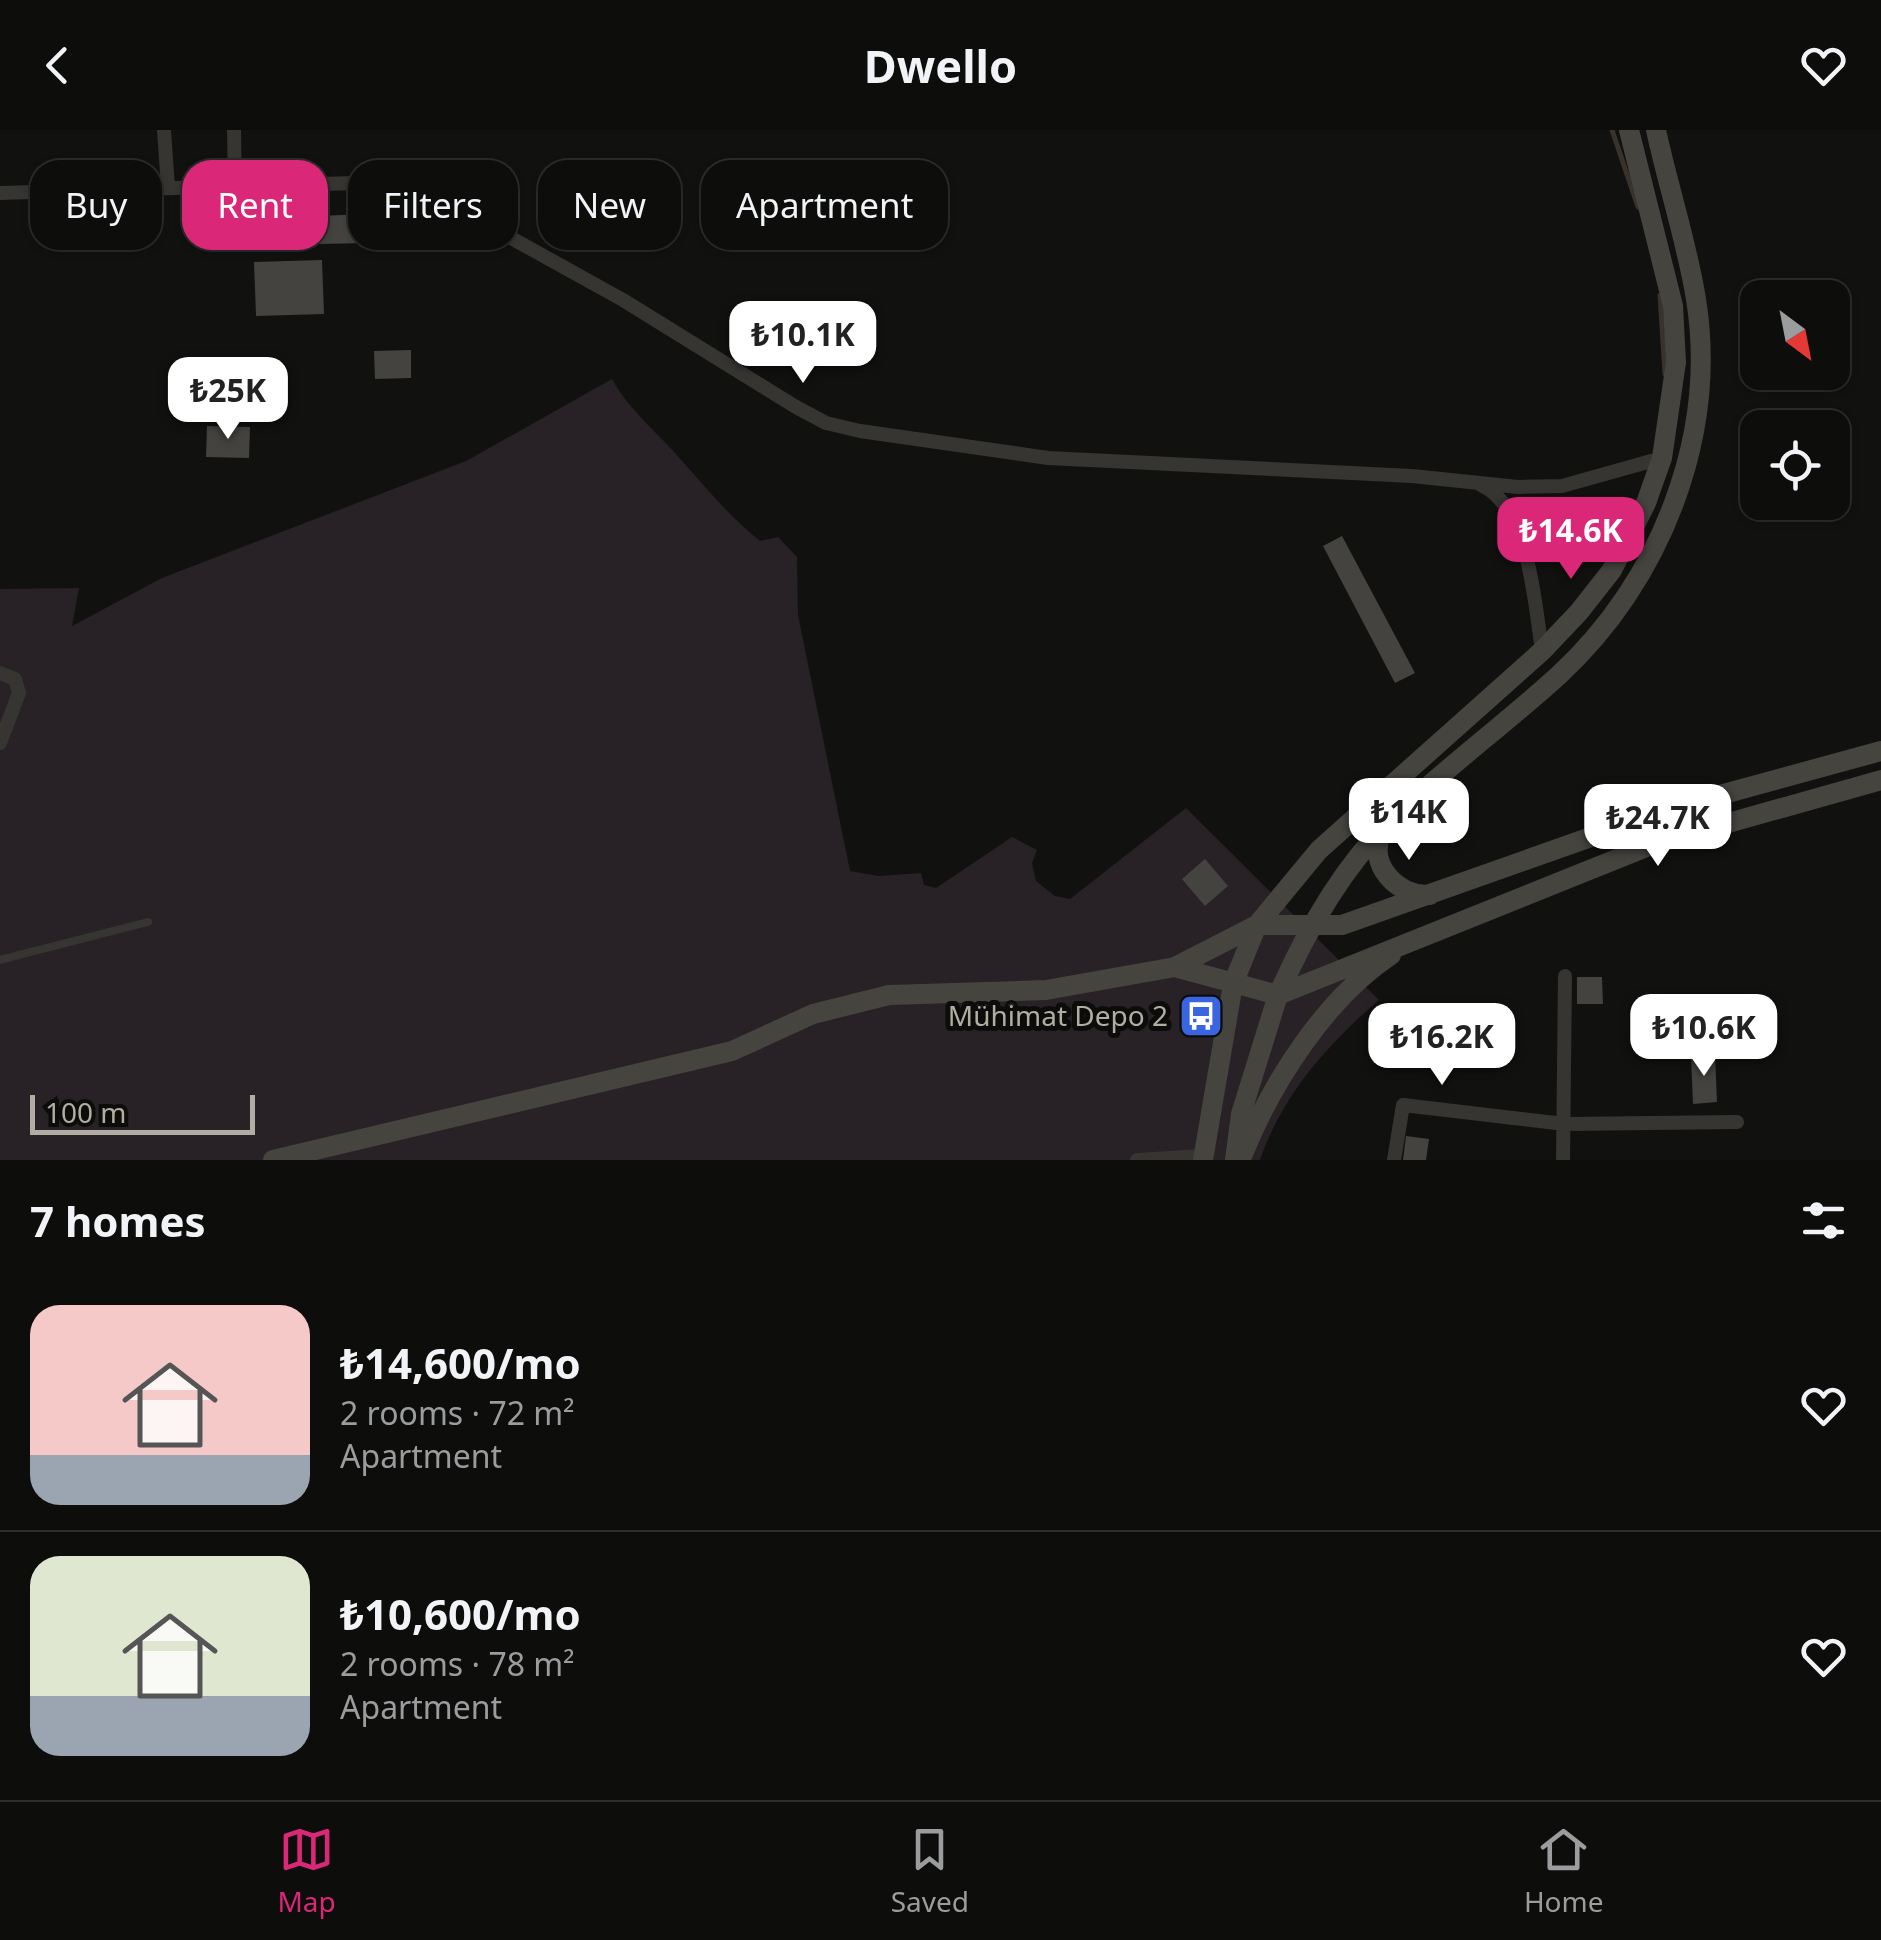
<!DOCTYPE html>
<html lang="en">
<head>
<meta charset="utf-8">
<style>
  :root { --surface:#0d0d0c; --page:#1b1b1a; --text:#f1f3f6; --muted:#9a9c9d; --line:#2d2d2d; --accent:#db2777 }
  body { margin:0; font-family:"Noto Sans",sans-serif; background:var(--page); color:var(--text); height:100vh; display:flex; flex-direction:column; font-size:38px; white-space:nowrap }
  * { box-sizing:border-box; margin:0 }
  p { font-size:32px; color:var(--muted) }
  .icon { flex:none; width:55px; height:55px; fill:none; stroke:currentColor; stroke-width:2; stroke-linecap:round; stroke-linejoin:round }
  .map { position:relative; height:1030px; overflow:hidden }
  .sheet { display:flex; flex-direction:column; background:var(--surface); flex:1 }
  .sheet>* { flex:none }
  .banner { position:absolute; left:30px; top:30px; width:1000px; height:90px; display:flex; gap:20px }
  .needle { width:65px; rotate:148deg }
  .controls { position:absolute; left:1740px; top:150px; display:grid; gap:20px }
  .controls a { display:grid; place-items:center; width:110px; height:110px; border-radius:20px; background:var(--surface); box-shadow:0 2px 8px #0004,0 0 0 2px var(--line); font-size:50px }
  .scale { position:absolute; left:30px; bottom:25px; width:225px; box-sizing:border-box; padding-left:10px; border:5px solid #b1ada2; border-top:0; font-size:28px; line-height:35px; white-space:nowrap; color:#b1ada2; -webkit-text-stroke:8px #0c0c0b; paint-order:stroke }
  .price { position:absolute; translate:-50% -85px; padding:0 22px; border-radius:20px; background:#fff; color:#222; font-size:32px; line-height:65px; filter:drop-shadow(0 2px 5px #0008) }
  .price::after { content:''; position:absolute; left:50%; top:60px; width:30px; height:22px; margin-left:-15px; background:inherit; clip-path:polygon(0 0,100% 0,50% 100%) }
  .price.active { background:var(--accent); color:#fff }
  ul { padding:0; list-style:none }
  li { display:flex; align-items:center; gap:30px; height:250px; padding:0 30px }
  li+li { border-top:2px solid var(--line) }
  li span { display:grid; place-items:center; flex:none; width:280px; height:200px; border-radius:30px; color:#555 }
  li>.icon { margin-inline-start:auto }
  span .icon { width:120px; height:120px; fill:#fffc; stroke-width:1 }
  li b { font-size:42px }
  h2 { display:flex; justify-content:space-between; align-items:center; height:120px; padding:0 30px; font-size:42px }
  .chip { padding:0 35px; border-radius:30px; background:var(--surface); box-shadow:0 2px 8px #0004,0 0 0 2px var(--line); font-size:35px; line-height:90px }
  .chip.active { background:var(--accent); color:#fff }
  header { display:flex; justify-content:space-between; align-items:center; height:130px; padding:0 30px; background:var(--surface); font-size:45px; font-weight:700 }
  .dock { display:flex; justify-content:space-around; align-items:center; height:140px; border-top:2px solid var(--line); background:var(--surface); font-size:28px; color:var(--muted) }
  .dock a { display:grid; justify-items:center; gap:5px }
  .dock .active { color:var(--accent) }
  .map>svg:first-child { display:block }
</style>
</head>
<body>
<header><svg class="icon" aria-label="back" viewBox="0 0 24 24"><path d="M15 5l-7 7 7 7"/></svg>Dwello<svg class="icon" aria-label="heart" viewBox="0 0 24 24"><path d="M12 20l-8-8c-3-5 5-10 8-4 3-6 11-1 8 4z"/></svg></header>
<div class="map">
<svg width="1881" height="1030" viewBox="0 0 1881 1030">
  <rect width="100%" height="100%" fill="#111110"/>
  <path fill="#282126" d="M612 249C631 283 659 303 683 332 708 360 730 387 760 411L778 407 797 427 798 485 850 741 879 746 921 743 924 755 936 758 1012 707 1037 720 1032 733 1036 751 1055 766 1070 769 1186 678 1379 870C1327 915 1283 964 1260 1030H0V459L79 458 72 496 162 448 466 331Z"/>
  <g fill="none" stroke-linecap="round" stroke-linejoin="round">
    <path stroke="#38322b" stroke-width="5" d="M1612 0 1638 77
      M1660 165 1665 244"/>
  </g>
  <path fill="#44433f" d="M367 84 368 113 319 114 318 86Z
    M322 130 324 184 256 186 254 132Z
    M411 220V248L375 249 374 221Z
    M207 296 250 297 249 328 206 327Z
    M1342 406 1415 543 1395 553 1323 416Z
    M1205 729 1228 756 1205 776 1182 749Z
    M1577 847H1602L1603 874H1577Z
    M1715 924 1717 972 1693 974 1691 926Z
    M1406 1006 1429 1009 1426 1030H1403Z"/>
  <g fill="none" stroke-linecap="round" stroke-linejoin="round">
    <path stroke="#363531" stroke-width="8" d="M0 830 148 792"/>
    <path stroke="#363531" stroke-width="14" d="M164 0 168 58
      M234 0 235 55
      M0 63 392 52 421 58 623 170 796 277 826 293 860 301 1048 328 1412 346 1518 357 1562 356 1662 328
      M1481 355C1529 376 1535 475 1542 521
      M0 543 15 549 19 563 0 613
      M1137 1030 1203 1026
      M1394 1030 1403 975 1565 994 1737 992
      M1563 1030 1565 846"/>
    <path stroke="#45443f" stroke-width="20" d="M1382 702C1366 734 1398 767 1430 765
      M1175 837 1278 865C1305 804 1339 742 1387 694 1441 641 1503 596 1559 545 1660 452 1718 307 1696 169 1687 113 1668 56 1656 0
      M1243 1024C1272 952 1326 868 1391 825
      M273 1030 732 921 813 884 889 865 1046 860 1175 837 1257 795 1319 720 1542 521 1579 482 1612 440 1646 373 1662 328 1676 232 1673 176 1629 0
      M1203 1030 1233 854 1257 795H1342L1676 677 1881 621
      M1235 1030 1241 984 1278 865 1654 714 1881 650"/>
  </g>
  <defs>
    <symbol id="bus-square" viewBox="-11 -11 22 22"><rect x="-9" y="-9" width="18" height="18" rx="4" fill="#3966e0" stroke="#0c0c0b"/><path d="M-5-6H5V4H4V6H2V4H-2V6H-4V4H-5ZM-3.5-4V0h7V-4ZM-3.5 1.2v1.5H-2V1.2ZM2 1.2v1.5H3.5V1.2Z" fill="#fff"/></symbol>
  </defs>
  <g fill-rule="evenodd">
    <use href="#bus-square" x="1176" y="861" width="50" height="50"/>
  </g>
  <g text-anchor="middle" stroke-width="10" stroke-linejoin="round" paint-order="stroke">
    <g font-size="28" fill="#b1ada2" stroke="#0c0c0b" text-anchor="end">
      <text x="1168" y="896">Mühimat Depo 2</text>
    </g>
  </g>
</svg>
<div class="controls">
<a><svg class="needle" viewBox="-14 -14 28 28"><path d="M0-13l5 13h-10z" fill="#e53935"/><path d="M0 13l5-13h-10z" fill="#9a9c9d"/></svg></a>
<a><svg class="icon" aria-label="locate" viewBox="0 0 24 24"><circle cx="12" cy="12" r="6"/><path d="M12 2v4M12 18v4M2 12h4M18 12h4"/></svg></a>
</div>
<div class="scale">100 m</div>
<b class="price" style="left:803px;top:256px">₺10.1K</b>
<b class="price" style="left:228px;top:312px">₺25K</b>
<b class="price active" style="left:1571px;top:452px">₺14.6K</b>
<b class="price" style="left:1409px;top:733px">₺14K</b>
<b class="price" style="left:1658px;top:739px">₺24.7K</b>
<b class="price" style="left:1704px;top:949px">₺10.6K</b>
<b class="price" style="left:1442px;top:958px">₺16.2K</b>
<div class="banner">
<a class="chip">Buy</a>
<a class="chip active">Rent</a>
<a class="chip">Filters</a>
<a class="chip">New</a>
<a class="chip">Apartment</a>
</div>
</div>
<section class="sheet">
<h2>7 homes<svg class="icon" aria-label="filters" viewBox="0 0 24 24"><path d="M4 7h16M4 17h16"/><circle cx="9" cy="7" r="2"/><circle cx="15" cy="17" r="2"/></svg></h2>
<ul>
<li><span style="background:linear-gradient(#f6c9c9 75%,#9aa5b1 0)"><svg class="icon" aria-label="home" viewBox="0 0 24 24"><path d="M3 11l9-7 9 7M6 9v11h12V9"/></svg></span><div><b>₺14,600/mo</b><p>2 rooms · 72 m²</p><p>Apartment</p></div><svg class="icon" aria-label="heart" viewBox="0 0 24 24"><path d="M12 20l-8-8c-3-5 5-10 8-4 3-6 11-1 8 4z"/></svg></li>
<li><span style="background:linear-gradient(#dfe7d0 70%,#9aa5b1 0)"><svg class="icon" aria-label="home" viewBox="0 0 24 24"><path d="M3 11l9-7 9 7M6 9v11h12V9"/></svg></span><div><b>₺10,600/mo</b><p>2 rooms · 78 m²</p><p>Apartment</p></div><svg class="icon" aria-label="heart" viewBox="0 0 24 24"><path d="M12 20l-8-8c-3-5 5-10 8-4 3-6 11-1 8 4z"/></svg></li>
</ul>
</section>
<nav class="dock">
<a class="active"><svg class="icon" aria-label="map" viewBox="0 0 24 24"><path d="M3 6l6-2 6 2 6-2v14l-6 2-6-2-6 2zM9 4v14M15 6v14"/></svg>Map</a>
<a><svg class="icon" aria-label="saved" viewBox="0 0 24 24"><path d="M7 4h10v16l-5-4-5 4z"/></svg>Saved</a>
<a><svg class="icon" aria-label="home" viewBox="0 0 24 24"><path d="M3 11l9-7 9 7M6 9v11h12V9"/></svg>Home</a>
</nav>
</body>
</html>
